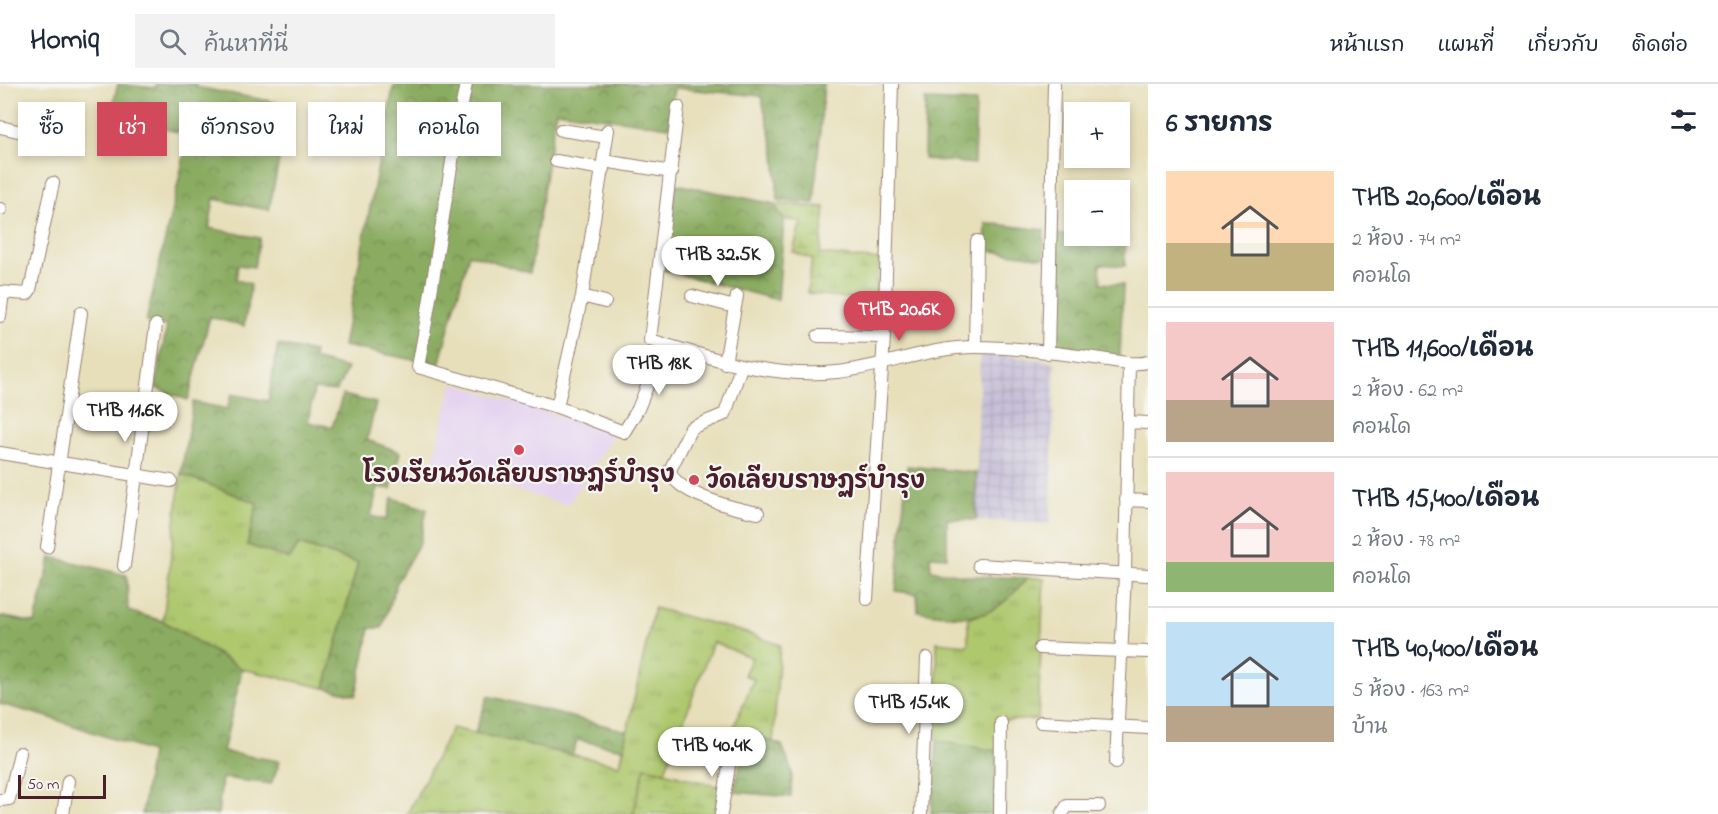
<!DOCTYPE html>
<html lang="th">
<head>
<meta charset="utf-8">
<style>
  :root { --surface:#fff; --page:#f2f2f3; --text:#1f2937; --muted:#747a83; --line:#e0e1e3; --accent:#d1495b }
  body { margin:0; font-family:"Indie Flower","Playpen Sans Thai",sans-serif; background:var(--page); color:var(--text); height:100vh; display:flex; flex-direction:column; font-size:22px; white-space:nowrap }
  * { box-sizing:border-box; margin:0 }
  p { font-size:20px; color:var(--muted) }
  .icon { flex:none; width:33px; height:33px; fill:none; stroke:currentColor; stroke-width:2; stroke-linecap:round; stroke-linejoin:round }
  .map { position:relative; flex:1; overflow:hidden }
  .drawer { display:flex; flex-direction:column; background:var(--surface); width:570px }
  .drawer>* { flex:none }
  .hud { position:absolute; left:18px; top:18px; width:570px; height:54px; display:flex; gap:12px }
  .controls { position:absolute; left:1064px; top:18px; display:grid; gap:12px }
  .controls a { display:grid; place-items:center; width:66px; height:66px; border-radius:0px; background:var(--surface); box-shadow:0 3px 9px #0003; font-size:30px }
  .scale { position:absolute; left:18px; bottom:15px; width:88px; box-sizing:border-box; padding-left:6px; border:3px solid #4a1f2b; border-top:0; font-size:16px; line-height:21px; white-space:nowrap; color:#4a1f2b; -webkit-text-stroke:4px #f6f6f2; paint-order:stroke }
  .price { position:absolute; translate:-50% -51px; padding:0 14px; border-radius:21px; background:#fff; color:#222; font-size:20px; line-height:39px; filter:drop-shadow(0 2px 3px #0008) }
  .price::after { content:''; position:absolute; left:50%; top:36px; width:18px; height:14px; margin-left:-9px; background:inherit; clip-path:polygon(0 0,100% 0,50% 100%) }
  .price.current { background:var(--accent); color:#fff }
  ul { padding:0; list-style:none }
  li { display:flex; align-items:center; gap:18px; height:150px; padding:0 18px }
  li+li { border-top:2px solid var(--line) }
  li span { display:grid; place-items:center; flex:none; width:168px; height:120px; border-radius:0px; color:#555 }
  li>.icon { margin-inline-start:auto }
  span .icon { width:72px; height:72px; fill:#fffc; stroke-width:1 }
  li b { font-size:26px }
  h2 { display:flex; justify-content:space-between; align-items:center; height:72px; padding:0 18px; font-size:26px }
  .pill { padding:0 21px; border-radius:0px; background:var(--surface); box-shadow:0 3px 9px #0003; font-size:21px; line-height:54px }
  .pill.current { background:var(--accent); color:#fff }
  header { display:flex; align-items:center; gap:36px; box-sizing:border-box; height:84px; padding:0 30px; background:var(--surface); border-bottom:2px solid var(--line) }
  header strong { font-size:28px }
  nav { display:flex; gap:33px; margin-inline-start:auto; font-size:21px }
  .search { width:420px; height:54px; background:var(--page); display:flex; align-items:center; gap:15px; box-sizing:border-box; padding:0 21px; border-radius:0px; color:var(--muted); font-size:22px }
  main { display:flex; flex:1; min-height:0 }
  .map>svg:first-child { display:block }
</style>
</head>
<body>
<header>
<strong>Homiq</strong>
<div class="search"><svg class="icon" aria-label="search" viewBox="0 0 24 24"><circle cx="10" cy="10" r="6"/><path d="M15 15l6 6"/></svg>ค้นหาที่นี่</div>
<nav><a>หน้าแรก</a><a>แผนที่</a><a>เกี่ยวกับ</a><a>ติดต่อ</a></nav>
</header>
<main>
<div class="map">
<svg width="1148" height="730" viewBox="0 0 1148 730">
  <defs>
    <pattern id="industrial-grid" width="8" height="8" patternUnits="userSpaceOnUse" patternTransform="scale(1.5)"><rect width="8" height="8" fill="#c7c0d8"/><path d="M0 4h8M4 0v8" fill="none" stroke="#aca5ba"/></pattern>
    <pattern id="grass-tufts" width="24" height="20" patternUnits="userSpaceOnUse" patternTransform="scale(1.5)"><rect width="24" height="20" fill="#aec86e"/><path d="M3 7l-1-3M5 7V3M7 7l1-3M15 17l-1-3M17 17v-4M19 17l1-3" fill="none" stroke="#97ab5f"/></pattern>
    <pattern id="forest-crowns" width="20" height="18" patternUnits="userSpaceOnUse" patternTransform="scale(1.5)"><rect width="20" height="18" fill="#8aac61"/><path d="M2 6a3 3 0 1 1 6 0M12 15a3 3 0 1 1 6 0" fill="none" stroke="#738b50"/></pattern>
    <pattern id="wetland-marsh" width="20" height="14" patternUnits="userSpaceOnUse" patternTransform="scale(1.5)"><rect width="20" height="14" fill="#aec86e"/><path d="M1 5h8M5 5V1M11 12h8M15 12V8" fill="none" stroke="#97ab5f"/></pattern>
  </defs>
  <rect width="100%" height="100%" fill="#f6f6f2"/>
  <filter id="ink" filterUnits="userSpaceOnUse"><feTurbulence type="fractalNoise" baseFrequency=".0167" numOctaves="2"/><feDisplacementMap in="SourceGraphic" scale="12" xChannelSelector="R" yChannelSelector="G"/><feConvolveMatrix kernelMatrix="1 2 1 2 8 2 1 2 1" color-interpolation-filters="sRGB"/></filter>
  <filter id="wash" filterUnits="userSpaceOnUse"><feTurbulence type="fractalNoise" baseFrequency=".008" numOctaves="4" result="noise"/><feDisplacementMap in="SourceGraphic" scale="24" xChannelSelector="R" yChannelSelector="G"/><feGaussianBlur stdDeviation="1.35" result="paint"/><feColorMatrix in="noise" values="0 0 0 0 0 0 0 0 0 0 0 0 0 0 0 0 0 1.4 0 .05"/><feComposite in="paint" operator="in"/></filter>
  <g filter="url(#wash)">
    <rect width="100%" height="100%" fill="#e7dfba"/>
    <path fill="#e5d3f0" d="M453 299 614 350 568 421 431 382Z"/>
    <path fill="url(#industrial-grid)" d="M980 268 1055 278 1050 439 976 436Z"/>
    <path fill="url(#grass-tufts)" stroke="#7c744c" stroke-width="1.5" d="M181 390 258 419 247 461 299 460 358 479 325 604 242 585 163 537Z
      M1027 494H1044L1038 635 997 637V667L937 657V558L968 561V535C994 526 1010 515 1027 494Z
      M654 524 744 548 780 561 773 659 733 644 754 595 744 591 752 574 713 558 665 687 645 683 633 730H407L452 644 620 681Z"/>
    <path fill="url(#forest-crowns)" stroke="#6a6646" stroke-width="1.5" d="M118 0 155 4 156 0H196V3L290 21 269 126 214 115 209 144 260 154 254 183 238 181 236 196 251 200 244 242 210 233 188 316 155 304 167 242 146 238 189 51 110 31Z
      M394 0H824L814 119 778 116 775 69 761 12 674 4 669 43 556 27 530 189 469 170 439 281 343 262Z
      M925 16 976 18 974 80 924 75Z
      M676 100 774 120 784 136 778 216 663 186Z
      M986 139 1044 146V174L985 166Z
      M1056 150 1125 158V182L1100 180 1101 199 1123 201 1120 272 1089 269 1056 260 1058 211 1053 208Z
      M278 261 314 268 313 275 347 284 337 307 314 305 308 338 332 343 343 311 376 319 367 356 400 368 391 405 378 403 371 432 386 436 392 414 427 425 420 458 397 498 382 544H370L356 611 325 604 358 479 299 460 290 475 247 461 257 419 181 390 193 318 227 325 232 310 268 317Z
      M907 382 976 389V436L947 435V473L930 472 931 486 969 492 1027 494C989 540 973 536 918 527L917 510 896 507Z
      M51 473 127 491 128 527 163 537 242 585 223 668 280 677 271 700 222 694 218 730H142L151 668 48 633 0 620V532L35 539Z
      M488 612 627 647 624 665 577 656 572 671 475 649Z
      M747 649 782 661 792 688 791 713 734 708Z
      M937 657 997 667 995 730H931Z"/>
    <path fill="url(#wetland-marsh)" stroke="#7c744c" stroke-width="1.5" d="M774 120 825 123 820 170 880 176 875 218 807 209 812 175 793 168 801 137 784 136Z
      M645 683 720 703 715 730H633Z"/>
  </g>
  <g filter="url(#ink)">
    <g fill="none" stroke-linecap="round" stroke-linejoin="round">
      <defs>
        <path id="minor" d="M466 0C447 94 436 189 418 283L557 323 624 348 638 325 664 260
          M678 23 650 256C710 274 773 295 837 288 884 283 928 263 976 263 1015 263 1055 269 1094 274 1111 276 1131 282 1148 278
          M0 43 53 55
          M561 46 607 53
          M556 77 603 85
          M604 77 672 88
          M0 125H1
          M0 208 27 210 30 206 53 99
          M582 212 605 218
          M692 212 735 223
          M0 232 2 216
          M818 252 884 253
          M975 263 977 157
          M1048 269 1054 0
          M725 279 737 212
          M741 283 725 330 691 344 670 386C674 410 737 425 758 429
          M557 323 582 212 608 46
          M1128 338 1148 339
          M0 369 171 397
          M1126 416 1148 417
          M47 463 81 229
          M979 481 1148 491
          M124 482 156 241
          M867 515 884 253 892 0
          M1040 564 1148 568
          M1041 638 1148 644
          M1116 678 1125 490 1129 279
          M0 716 9 715 20 669
          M63 730 68 697
          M721 730 732 664
          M921 730 927 574
          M1000 730 1001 639
          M1062 730 1067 722H1099"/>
      </defs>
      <use href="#minor" stroke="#987f72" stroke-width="14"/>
      <use href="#minor" stroke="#fff" stroke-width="12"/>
    </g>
  </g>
  <g fill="#d1495b" stroke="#f6f6f2" stroke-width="2">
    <circle cx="519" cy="366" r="6"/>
    <circle cx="694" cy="396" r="6"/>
  </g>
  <g text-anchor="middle" stroke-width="4.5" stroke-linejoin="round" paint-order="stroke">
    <g font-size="24" font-weight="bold" fill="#4a1f2b" stroke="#f6f6f2">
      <text x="519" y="398">โรงเรียนวัดเลียบราษฏร์บำรุง</text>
      <text x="706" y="404" text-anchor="start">วัดเลียบราษฏร์บำรุง</text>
    </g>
  </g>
</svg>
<div class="controls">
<a>+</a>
<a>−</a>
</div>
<div class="scale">50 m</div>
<b class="price" style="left:718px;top:203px">THB 32.5K</b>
<b class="price current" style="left:899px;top:258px">THB 20.6K</b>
<b class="price" style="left:659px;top:312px">THB 18K</b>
<b class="price" style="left:125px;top:359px">THB 11.6K</b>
<b class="price" style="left:909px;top:651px">THB 15.4K</b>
<b class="price" style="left:712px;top:694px">THB 40.4K</b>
<div class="hud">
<a class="pill">ซื้อ</a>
<a class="pill current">เช่า</a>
<a class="pill">ตัวกรอง</a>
<a class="pill">ใหม่</a>
<a class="pill">คอนโด</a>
</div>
</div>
<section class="drawer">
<h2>6 รายการ<svg class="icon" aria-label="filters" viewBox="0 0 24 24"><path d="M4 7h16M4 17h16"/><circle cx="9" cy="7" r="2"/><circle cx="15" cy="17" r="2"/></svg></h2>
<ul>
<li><span style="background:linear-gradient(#ffd9b3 60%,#c2b280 0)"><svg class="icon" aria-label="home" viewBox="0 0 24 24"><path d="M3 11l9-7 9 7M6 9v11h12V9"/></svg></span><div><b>THB 20,600/เดือน</b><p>2 ห้อง · 74 m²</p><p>คอนโด</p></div></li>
<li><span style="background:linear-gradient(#f6c9c9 65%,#b9a48a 0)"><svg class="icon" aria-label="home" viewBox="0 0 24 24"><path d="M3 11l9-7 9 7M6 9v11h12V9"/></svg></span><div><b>THB 11,600/เดือน</b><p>2 ห้อง · 62 m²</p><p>คอนโด</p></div></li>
<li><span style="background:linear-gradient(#f6c9c9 75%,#8fb573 0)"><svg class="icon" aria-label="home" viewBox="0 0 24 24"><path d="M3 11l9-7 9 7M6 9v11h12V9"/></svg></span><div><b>THB 15,400/เดือน</b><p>2 ห้อง · 78 m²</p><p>คอนโด</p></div></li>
<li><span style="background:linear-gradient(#bfe0f5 70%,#b9a48a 0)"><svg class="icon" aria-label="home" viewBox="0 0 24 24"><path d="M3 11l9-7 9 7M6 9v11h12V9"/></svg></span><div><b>THB 40,400/เดือน</b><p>5 ห้อง · 163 m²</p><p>บ้าน</p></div></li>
</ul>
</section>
</main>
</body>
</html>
